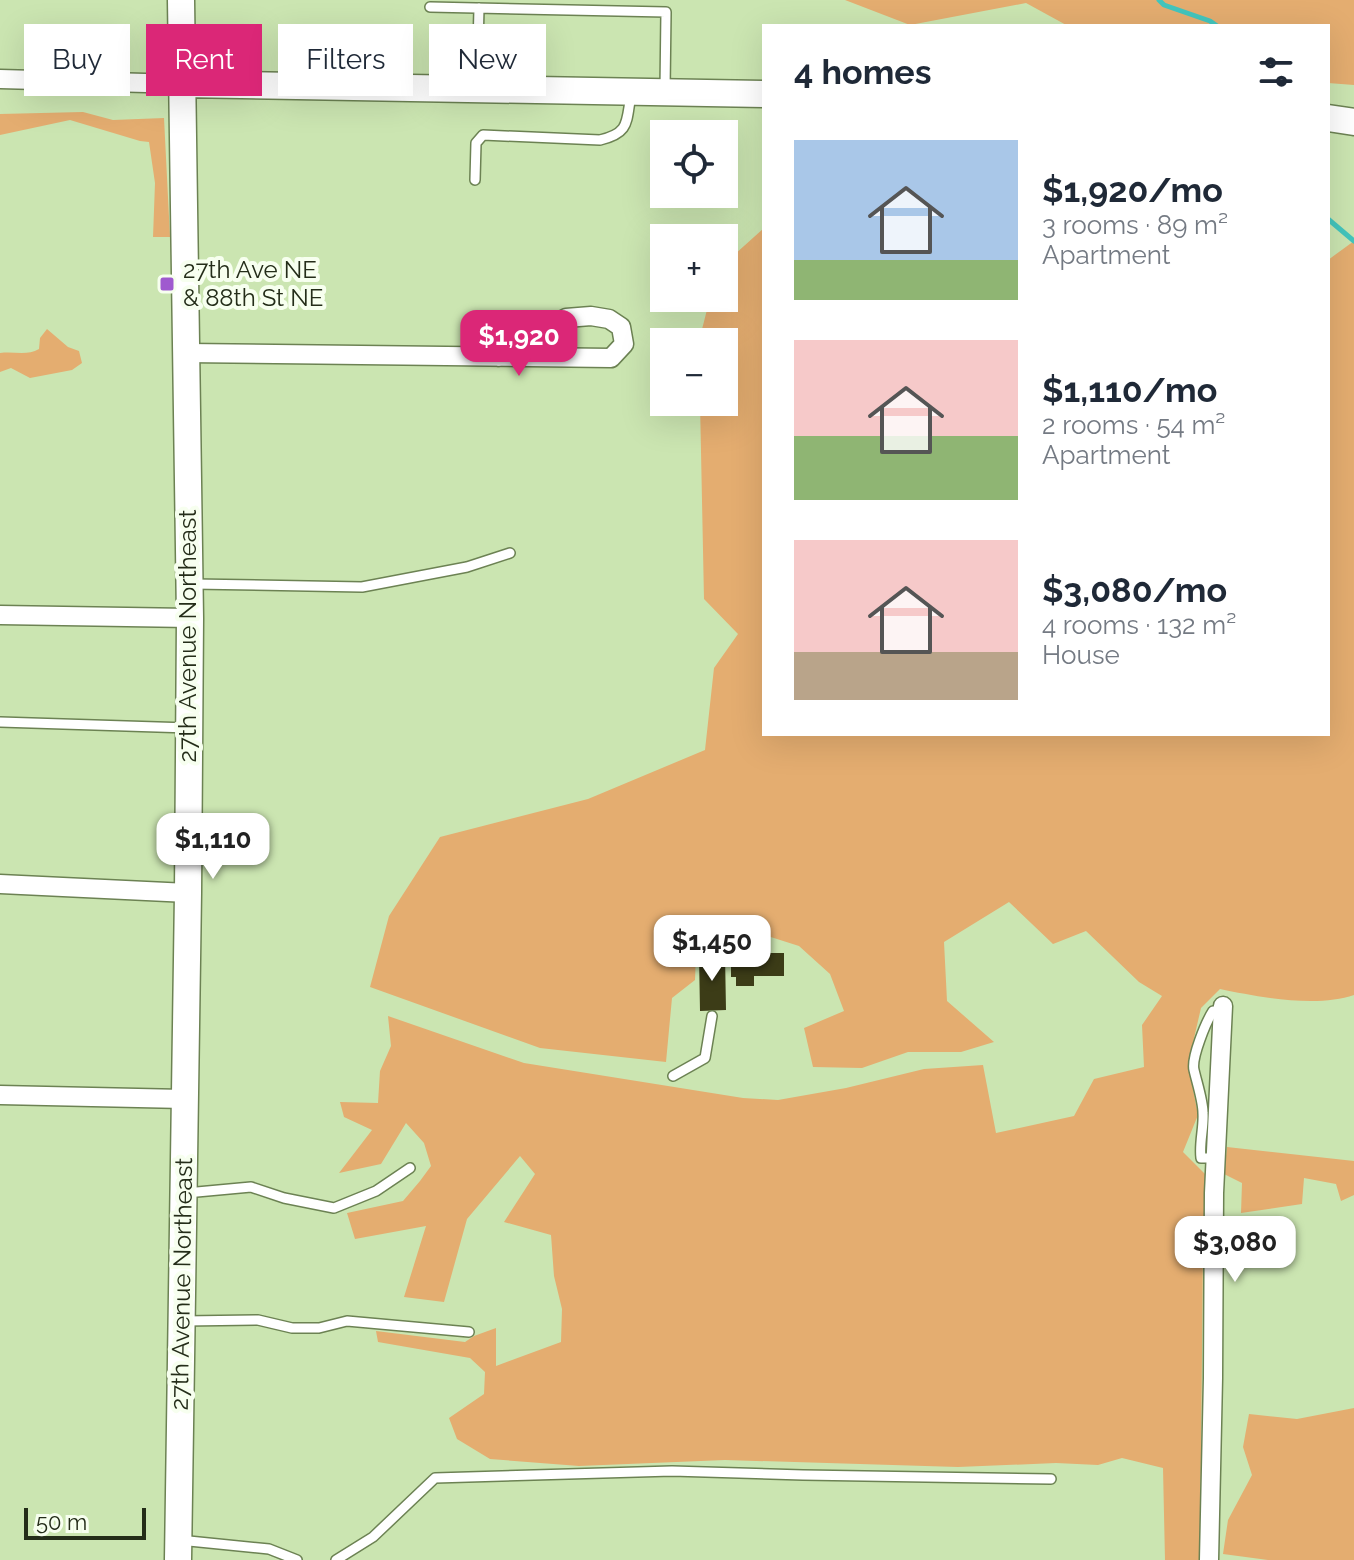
<!DOCTYPE html>
<html lang="en">
<head>
<meta charset="utf-8">
<style>
  :root { --surface:#fff; --page:#f6f6f7; --text:#1f2937; --muted:#747a83; --accent:#db2777 }
  body { margin:0; font-family:Raleway,sans-serif; background:var(--page); color:var(--text); height:100vh; display:flex; flex-direction:column; font-size:30px; white-space:nowrap }
  * { box-sizing:border-box; margin:0 }
  p { font-size:26px; color:var(--muted) }
  .icon { flex:none; width:44px; height:44px; fill:none; stroke:currentColor; stroke-width:2; stroke-linecap:round; stroke-linejoin:round }
  .map { position:relative; flex:1; overflow:hidden }
  .drawer { position:absolute; left:762px; top:24px; width:568px; height:712px; display:flex; flex-direction:column; background:var(--surface); border-radius:0px; box-shadow:0 8px 32px #0002 }
  .drawer>* { flex:none }
  .guide { position:absolute; left:24px; top:24px; width:618px; height:72px; display:flex; gap:16px }
  .fabs { position:absolute; left:650px; top:120px; display:grid; gap:16px }
  .fabs a { display:grid; place-items:center; width:88px; height:88px; border-radius:0px; background:var(--surface); box-shadow:0 8px 32px #0002; font-size:40px }
  .scale { position:absolute; left:24px; bottom:20px; width:122px; box-sizing:border-box; padding-left:8px; border:4px solid #242d19; border-top:0; font-size:22px; line-height:28px; white-space:nowrap; color:#242d19; -webkit-text-stroke:6px #f7ffef; paint-order:stroke }
  .price { position:absolute; translate:-50% -68px; padding:0 18px; border-radius:16px; background:#fff; color:#222; font-size:26px; line-height:52px; filter:drop-shadow(0 2px 4px #0008) }
  .price::after { content:''; position:absolute; left:50%; top:48px; width:24px; height:18px; margin-left:-12px; background:inherit; clip-path:polygon(0 0,100% 0,50% 100%) }
  .price.on { background:var(--accent); color:#fff }
  ul { padding:0; list-style:none }
  li { display:flex; align-items:center; gap:24px; height:200px; padding:0 32px }
  li span { display:grid; place-items:center; flex:none; width:224px; height:160px; border-radius:0px; color:#555 }
  li>.icon { margin-inline-start:auto }
  span .icon { width:96px; height:96px; fill:#fffc; stroke-width:1 }
  li b { font-size:34px }
  h2 { display:flex; justify-content:space-between; align-items:center; height:96px; padding:0 32px; font-size:34px }
  .chip { padding:0 28px; border-radius:0px; background:var(--surface); box-shadow:0 8px 32px #0002; font-size:28px; line-height:72px }
  .chip.on { background:var(--accent); color:#fff }
  .map>svg:first-child { display:block }
</style>
</head>
<body>
<div class="map">
<svg width="1354" height="1560" viewBox="0 0 1354 1560">
  <rect width="100%" height="100%" fill="#cbe5b1"/>
  <path fill="#e4ad70" d="M845 0H1354V85L1328 83V26H1068L1026 3 910 25Z
    M83 112 113 120 164 118 170 237H153L155 183 149 142 140 141 70 120 0 135V114Z
    M764 228V734H1328V260L1354 241V995C1317 1008 1258 997 1220 989L1201 1008 1188 1064 1198 1115 1183 1152 1209 1178 1203 1249 1200 1560H1165L1163 1468 1122 1458 1098 1465 1056 1463 958 1467 725 1460 579 1466 490 1459 457 1439 449 1418 484 1394 485 1372 470 1358 378 1342 376 1331 465 1342 474 1336 496 1328V1366L561 1342 562 1309 554 1276 551 1235 504 1222 535 1174 520 1156 467 1219 444 1302 404 1297 426 1226 355 1239 347 1213 403 1201 420 1181 431 1166 424 1143 406 1123 381 1164 339 1173 372 1130 344 1117 340 1102 378 1103 380 1071 391 1046 388 1016 524 1063 743 1098 778 1100 846 1088 924 1069 983 1065 996 1133 1074 1116 1094 1079 1144 1067 1142 1025 1162 996 1139 982 1086 931 1053 944 1009 902 944 942 947 1001 994 1042 961 1052H908L862 1068 813 1067 804 1028 844 1011 830 974 799 946 755 932 709 936 696 953 695 980 672 998 666 1062 540 1048 370 987 389 916 440 837 588 799 705 750 714 668 738 634 704 599 700 402H724V342L699 341 710 298H724V264Z
    M47 329 68 347 79 351 82 363 72 370 30 378 11 368 0 372V353C14 351 27 356 39 349L40 338Z
    M1227 1147 1354 1161V1195L1341 1201 1336 1184 1304 1178 1302 1204 1241 1213 1242 1183 1224 1174Z
    M1354 1408V1560H1268L1223 1554 1228 1520 1252 1475 1243 1447 1249 1414 1297 1419Z"/>
  <g fill="none" stroke-linecap="round" stroke-linejoin="round">
    <path stroke="#43c5bd" stroke-width="5" d="M1159 0 1164 5 1210 21 1217 26
      M1328 219 1354 241"/>
  </g>
  <path fill="#3c3c17" d="M744 944H763V953H784V976H754V986H736V977H731V954H744Z
    M699 955H725L726 1010 700 1011Z"/>
  <g fill="none" stroke-linecap="round" stroke-linejoin="round">
    <defs>
      <path id="lane" d="M430 7 666 12 665 89
        M477 85 479 8
        M475 180 476 143 483 135 600 140C630 133 626 122 631 95
        M193 584 362 587 467 567 510 553
        M0 722 189 728
        M673 1076 705 1058 712 1016
        M1216 1158H1201C1199 1143 1204 1128 1203 1113 1203 1101 1197 1083 1194 1070 1191 1058 1206 1022 1213 1011H1223
        M186 1193 251 1187 284 1198 334 1208 376 1191 410 1168
        M184 1321 258 1320 292 1328H319L347 1321 469 1332
        M179 1540 269 1549 297 1560
        M336 1560 373 1537 435 1478 672 1471 803 1475 1051 1479"/>
      <path id="street" d="M0 79 182 84
        M186 353 611 358 624 344 621 327 609 319 591 316 566 318 499 357
        M0 615 190 618
        M0 884 188 893
        M0 1095 184 1099
        M1209 1560 1213 1378 1214 1193 1223 1006"/>
      <path id="secondary" d="M182 84 764 94
        M1328 118 1354 122
        M178 1560 188 893 190 618 181 0"/>
    </defs>
    <use href="#lane" stroke="#6c8253" stroke-width="12"/>
    <use href="#street" stroke="#6c8253" stroke-width="21"/>
    <use href="#secondary" stroke="#6c8253" stroke-width="29"/>
    <use href="#lane" stroke="#fff" stroke-width="9"/>
    <use href="#street" stroke="#fff" stroke-width="18"/>
    <use href="#secondary" stroke="#fff" stroke-width="26"/>
  </g>
  <rect fill="#9f5acf" stroke="#f7ffef" stroke-width="3" x="159" y="276" width="16" height="16" rx="4"/>
  <g text-anchor="middle" stroke-width="8" stroke-linejoin="round" paint-order="stroke">
    <g font-size="24" fill="#242d19" stroke="#f7ffef" text-anchor="start">
      <text x="183" y="278">27th Ave NE<tspan x="183" dy="28">&amp; 88th St NE</tspan></text>
    </g>
    <g font-size="24" fill="#242d19" stroke="#f7ffef">
      <text transform="translate(188 636) rotate(-90)" y="8">27th Avenue Northeast</text>
      <text transform="translate(182 1284) rotate(-89)" y="8">27th Avenue Northeast</text>
    </g>
  </g>
</svg>
<div class="fabs">
<a><svg class="icon" aria-label="locate" viewBox="0 0 24 24"><circle cx="12" cy="12" r="6"/><path d="M12 2v4M12 18v4M2 12h4M18 12h4"/></svg></a>
<a>+</a>
<a>−</a>
</div>
<div class="scale">50 m</div>
<b class="price on" style="left:519px;top:378px">$1,920</b>
<b class="price" style="left:213px;top:881px">$1,110</b>
<b class="price" style="left:712px;top:983px">$1,450</b>
<b class="price" style="left:1235px;top:1284px">$3,080</b>
<div class="guide">
<a class="chip">Buy</a>
<a class="chip on">Rent</a>
<a class="chip">Filters</a>
<a class="chip">New</a>
</div>
<section class="drawer">
<h2>4 homes<svg class="icon" aria-label="filters" viewBox="0 0 24 24"><path d="M4 7h16M4 17h16"/><circle cx="9" cy="7" r="2"/><circle cx="15" cy="17" r="2"/></svg></h2>
<ul>
<li><span style="background:linear-gradient(#a9c7e8 75%,#8fb573 0)"><svg class="icon" aria-label="home" viewBox="0 0 24 24"><path d="M3 11l9-7 9 7M6 9v11h12V9"/></svg></span><div><b>$1,920/mo</b><p>3 rooms · 89 m²</p><p>Apartment</p></div></li>
<li><span style="background:linear-gradient(#f6c9c9 60%,#8fb573 0)"><svg class="icon" aria-label="home" viewBox="0 0 24 24"><path d="M3 11l9-7 9 7M6 9v11h12V9"/></svg></span><div><b>$1,110/mo</b><p>2 rooms · 54 m²</p><p>Apartment</p></div></li>
<li><span style="background:linear-gradient(#f6c9c9 70%,#b9a48a 0)"><svg class="icon" aria-label="home" viewBox="0 0 24 24"><path d="M3 11l9-7 9 7M6 9v11h12V9"/></svg></span><div><b>$3,080/mo</b><p>4 rooms · 132 m²</p><p>House</p></div></li>
</ul>
</section>
</div>
</body>
</html>
